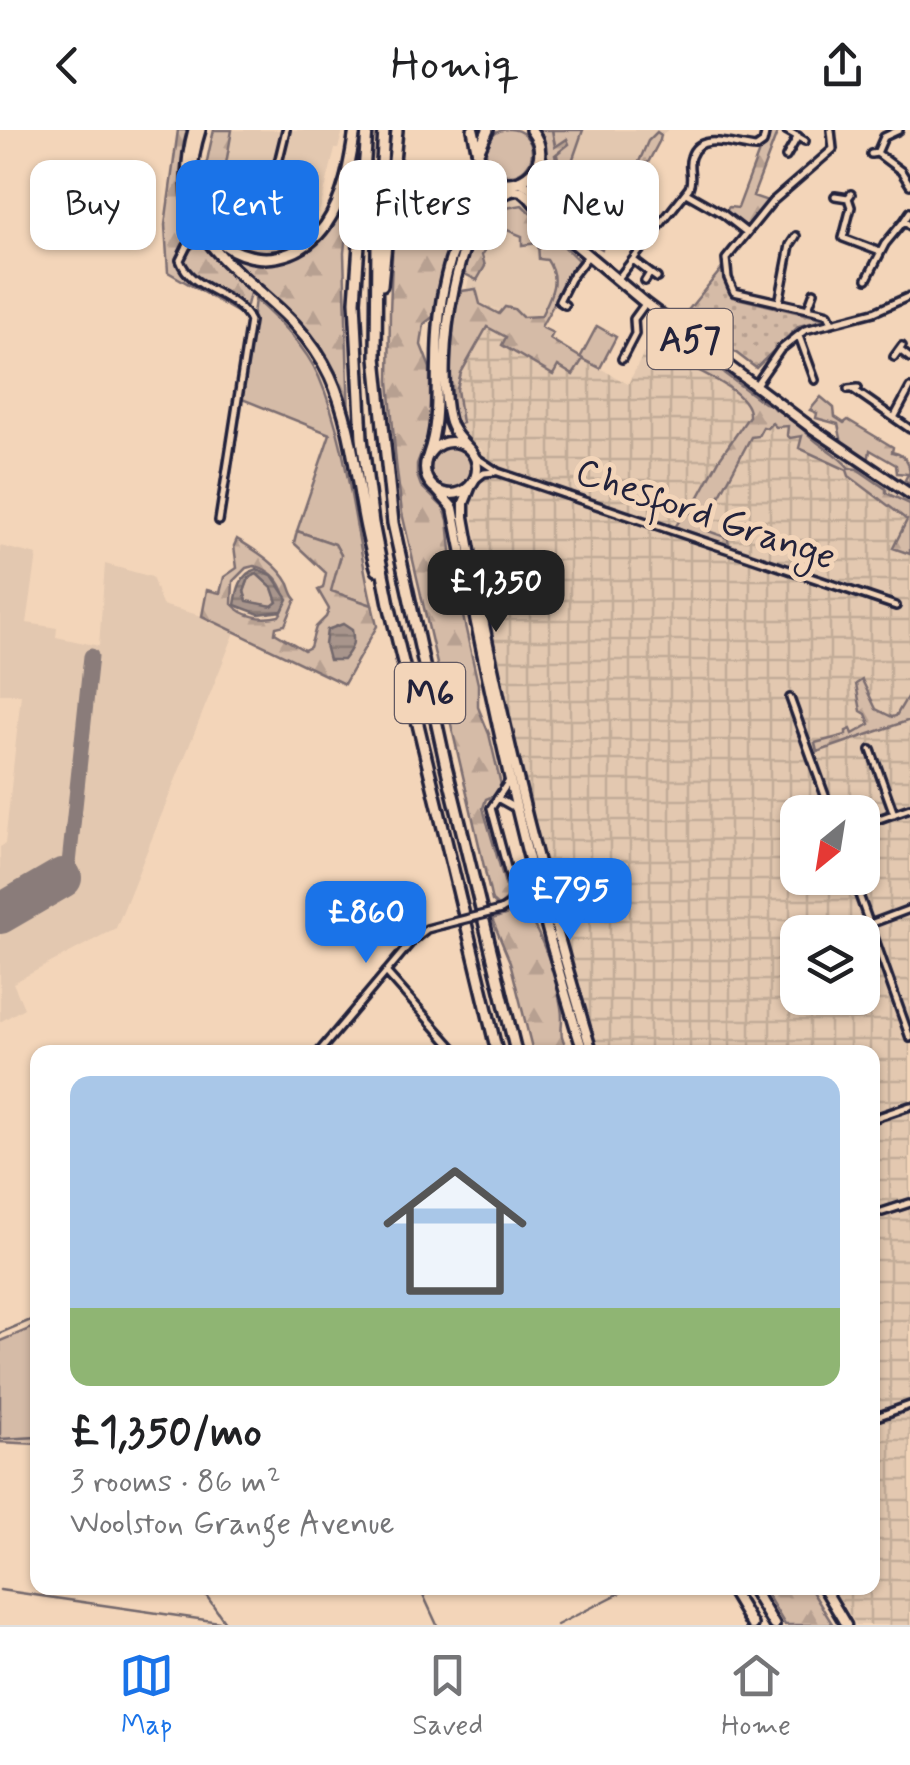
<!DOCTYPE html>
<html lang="en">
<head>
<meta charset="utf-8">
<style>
  :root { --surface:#fff; --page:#f6f6f6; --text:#202124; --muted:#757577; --line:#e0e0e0; --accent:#1a73e8 }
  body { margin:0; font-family:Mynerve,sans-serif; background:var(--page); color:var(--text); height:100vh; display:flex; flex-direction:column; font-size:38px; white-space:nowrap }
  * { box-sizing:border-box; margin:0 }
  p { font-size:32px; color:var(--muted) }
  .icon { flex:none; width:55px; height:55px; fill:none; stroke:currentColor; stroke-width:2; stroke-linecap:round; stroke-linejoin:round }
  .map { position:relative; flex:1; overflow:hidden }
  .sheet { position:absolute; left:30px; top:915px; width:850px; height:550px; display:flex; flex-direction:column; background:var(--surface); border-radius:20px; box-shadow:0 2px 8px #0004 }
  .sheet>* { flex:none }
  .banner { position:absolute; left:30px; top:30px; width:850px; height:90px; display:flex; gap:20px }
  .needle { width:65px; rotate:210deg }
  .controls { position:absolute; left:780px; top:665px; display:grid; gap:20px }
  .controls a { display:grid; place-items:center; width:100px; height:100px; border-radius:20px; background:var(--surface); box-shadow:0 2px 8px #0004; font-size:50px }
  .price { position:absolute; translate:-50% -85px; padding:0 22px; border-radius:20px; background:var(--accent); color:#fff; font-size:32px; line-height:65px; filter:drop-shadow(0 2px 5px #0008) }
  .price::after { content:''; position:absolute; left:50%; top:60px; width:30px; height:22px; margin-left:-15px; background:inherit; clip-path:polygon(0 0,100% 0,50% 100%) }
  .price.on { background:#222; color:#fff }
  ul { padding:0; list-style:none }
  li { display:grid; align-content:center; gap:20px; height:530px; padding:0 40px }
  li+li { border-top:2px solid var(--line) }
  li span { display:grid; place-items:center; height:310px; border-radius:20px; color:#555 }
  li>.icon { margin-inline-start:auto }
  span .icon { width:180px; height:180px; fill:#fffc; stroke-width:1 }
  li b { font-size:42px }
  .chip { padding:0 35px; border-radius:20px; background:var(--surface); box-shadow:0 2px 8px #0004; font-size:35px; line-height:90px }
  .chip.on { background:var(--accent); color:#fff }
  header { display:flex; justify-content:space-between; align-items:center; height:130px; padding:0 40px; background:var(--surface); font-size:45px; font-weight:600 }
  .tabs { display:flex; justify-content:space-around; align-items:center; height:140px; border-top:2px solid var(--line); background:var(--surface); font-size:28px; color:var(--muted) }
  .tabs a { display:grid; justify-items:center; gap:5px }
  .tabs .on { color:var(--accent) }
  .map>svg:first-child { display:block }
</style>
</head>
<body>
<header><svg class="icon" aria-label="back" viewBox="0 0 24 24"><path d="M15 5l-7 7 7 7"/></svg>Homiq<svg class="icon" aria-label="share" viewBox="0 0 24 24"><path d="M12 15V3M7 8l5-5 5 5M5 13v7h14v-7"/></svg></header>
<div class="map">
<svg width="910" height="1495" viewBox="0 0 910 1495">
  <defs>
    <pattern id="industrial-grid" width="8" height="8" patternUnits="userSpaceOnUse" patternTransform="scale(2.5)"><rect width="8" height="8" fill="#e3c8b0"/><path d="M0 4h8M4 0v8" fill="none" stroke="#c2ac98"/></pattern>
    <pattern id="forest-firs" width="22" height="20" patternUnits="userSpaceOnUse" patternTransform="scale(2.5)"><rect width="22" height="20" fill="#d5bba7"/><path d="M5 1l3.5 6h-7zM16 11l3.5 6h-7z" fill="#b7a091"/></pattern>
    <pattern id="park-dots" width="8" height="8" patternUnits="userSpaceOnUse" patternTransform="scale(2.5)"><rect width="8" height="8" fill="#d5bba7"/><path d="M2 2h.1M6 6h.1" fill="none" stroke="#b7a091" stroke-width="1.8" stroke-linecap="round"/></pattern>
    <pattern id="water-rules" width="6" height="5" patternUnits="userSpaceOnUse" patternTransform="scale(2.5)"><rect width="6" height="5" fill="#a8958c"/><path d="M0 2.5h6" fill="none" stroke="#887974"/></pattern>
  </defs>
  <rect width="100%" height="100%" fill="#f3d5b9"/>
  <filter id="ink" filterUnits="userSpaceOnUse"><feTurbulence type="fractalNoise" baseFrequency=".01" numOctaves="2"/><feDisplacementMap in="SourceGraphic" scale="20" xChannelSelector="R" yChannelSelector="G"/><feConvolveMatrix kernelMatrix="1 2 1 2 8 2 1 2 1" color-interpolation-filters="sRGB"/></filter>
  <g filter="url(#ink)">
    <path fill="#e3c8b0" d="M232 0H343L338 19H335L320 80 305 97 277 113 263 111 269 89 215 76Z
      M564 0H668L661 5 597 116 580 129 556 165 541 197 465 166 476 118 507 71Z
      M0 416 37 425 27 493 57 498 56 507 99 516 105 434 152 447 162 475 202 486 235 502 116 798 13 853 24 878 0 892V717L5 714 21 564H0Z"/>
    <path fill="url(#industrial-grid)" fill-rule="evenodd" d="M465 166 553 203 550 210 628 254 644 223 668 238 686 215 910 372V1495H856L833 1458H872V922H599L563 804 506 581 487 485 472 377 482 320 463 303 453 276ZM798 682H862V748H798ZM798 802H862V868H798Z"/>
    <path fill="#d5bba7" stroke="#7c6e71" stroke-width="2.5" d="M486 22a23 23 0 1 1 46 0a23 23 0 1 1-46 0Z
      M552 0H583L568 43 580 48 578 56 582 58 587 97 585 106 576 102 552 56 559 35Z
      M255 169C280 192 305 216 319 247 348 314 355 403 372 475L330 461 341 425 335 414 297 401 330 304 242 269Z
      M597 196 616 207 600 238 580 228Z
      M429 338a22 22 0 1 1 44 0a22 22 0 1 1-44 0Z
      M34 1197 38 1202 37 1314 0 1312V1211Z"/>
    <path fill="url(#forest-firs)" stroke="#7c6e71" stroke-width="2.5" fill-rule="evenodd" d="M178 0H188C166 85 190 105 251 159L247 175 237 182 168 142 165 95Z
      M214 0H232L219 73 235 76 212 94C196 68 207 29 214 0Z
      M538 0H552L555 17 567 9 569 14 555 25 560 49 552 56Z
      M771 1 777 3 753 66 768 71 747 97 726 81 729 77 738 78 762 14Z
      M657 2 661 5 660 10 602 119 597 116 599 108 622 62H626L648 11Z
      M401 41 459 72 461 79 444 131 434 186 424 194 421 215 430 238V300L417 334V345L421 356 444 378 448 390 453 441 478 554V577L489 604 501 655 496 665 486 669 483 678 507 761 508 768 499 777 492 771 402 383 396 333 389 251 390 182 394 75Z
      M352 42 344 123 349 289 340 260 306 200 214 111C254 141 303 140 331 94 340 78 345 59 352 42Z
      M272 74 263 110 277 113 292 104 297 114C268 128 238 125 216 101 238 84 255 89 272 74Z
      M522 75 578 130 541 197 553 203 550 209 583 229 573 245 558 236 553 245 502 215 506 207 487 197 461 243 457 259 462 293 455 295C442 264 448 192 462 161L476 159 480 174 499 184 505 177 514 179 522 187 541 186C550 167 561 150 547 130L539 129 538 113 522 115V106L490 93 485 101 491 105 485 108 486 119 482 125 485 136 477 150 465 144 463 139 484 87 490 88 501 79Z
      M686 215 764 273 771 274 774 279H778C792 289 804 301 817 312 830 322 838 325 849 338L857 339 886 359V363L910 374V424L893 418 907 390C889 376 868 360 849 346L847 340 799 318 802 306 790 308 787 305 788 296 776 297 772 293 767 298 763 297 758 306 751 307 704 395 708 401 728 408 729 417 699 408 676 396 684 383H690L720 328 749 286C751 261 695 240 676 229Z
      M821 267 834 278 835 287 844 293 848 290 893 317 892 322C910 326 910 335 910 354L905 350 908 344 897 343 896 335 870 320 868 333 854 326V322L842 313 838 294 816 288 817 283 810 280Z
      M297 401 335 414 341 425 331 461 372 475 377 496 344 554 202 486 207 460 220 463 224 447 237 438 234 416 237 409C256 421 278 434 289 454 291 459 292 465 296 469L285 495 276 497 275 503 304 520 310 517 316 497 326 487 329 479 318 460 323 458 326 443 294 413ZM254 436C276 439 295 467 279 486 262 490 244 487 232 474L233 451 246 438Z
      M257 444 273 458 277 473 272 476 247 472 244 462 249 448Z
      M862 550 876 579 892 587 896 586 910 562V590L817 622 815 613 846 605V601L851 599 853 604 870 594 866 584 861 581 856 554Z
      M524 779C543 807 556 844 561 877 565 899 555 901 570 922H533L510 832 492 789Z
      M763 1458H810L833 1495H785Z"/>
    <path fill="url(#park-dots)" stroke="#7c6e71" stroke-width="2.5" d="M724 136 732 167 826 189 799 196 756 238 685 184Z"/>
    <path fill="url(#water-rules)" stroke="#72676c" stroke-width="2.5" fill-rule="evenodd" d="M257 439 272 445 288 469 282 481 259 484 235 475C237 461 240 443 257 439ZM257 444 272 458 277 472 272 476 247 471 244 461 249 448Z
      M343 494 352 500C355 514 352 519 343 530H329L325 515 327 500Z"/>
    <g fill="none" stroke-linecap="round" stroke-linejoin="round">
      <path stroke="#72676c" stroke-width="2.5" d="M0 1203 38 1187
        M0 1309 38 1307
        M201 1458 227 1495
        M420 1458 437 1495
        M0 1460 226 1493
        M557 1495 626 1460"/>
      <path stroke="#8a7c7a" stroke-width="15" d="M62 748 68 743 91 526"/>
      <path stroke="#8a7c7a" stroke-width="40" d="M0 784 62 748"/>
      <defs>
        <path id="street" d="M786 0 805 11
          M831 0 833 19 772 72 726 129 728 148 734 162 821 182 828 184 832 192
          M877 23 901 41 910 55
          M871 24 877 23 884 7 899 0
          M786 27 798 6
          M405 38 473 74
          M686 63 723 84 746 102
          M835 66 848 68 851 64
          M848 68 851 77 843 108 880 122
          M910 82 904 91 910 96
          M224 88 258 81 269 70 286 0
          M187 116 180 130C191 162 236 161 250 191L219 391
          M633 130 650 143
          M867 149 885 114 904 91
          M617 150 689 58C694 47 687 38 691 27 699 0 737 17 756 18L763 13 766 0
          M645 151 650 143 657 148
          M779 173 790 115 796 106
          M565 175 559 171 570 149 588 126
          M808 178 814 162
          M799 206 815 250
          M901 221 910 228
          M894 227 902 216
          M622 229 635 204 634 189 645 174
          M755 256 780 220 805 200 874 182 910 166
          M848 259 858 258
          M854 260 910 299
          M895 286 910 258
          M474 326 498 342 896 476
          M475 350 484 343 495 342
          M790 568 831 682
          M871 620 894 684
          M499 669 515 678
          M862 695 910 678
          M853 748 910 908
          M501 780 511 774 514 764 491 678 509 651
          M870 794 910 779
          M386 842 457 922
          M319 922 413 810 427 799 442 795
          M872 989 910 976
          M882 1082 910 1073
          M879 1286 910 1275"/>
        <path id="secondary" d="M490 74C531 42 523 74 554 90
          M425 338a26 26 0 1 1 52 0a26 26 0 1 1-52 0Z
          M471 321C462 311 452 302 449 289 435 235 454 77 512 53
          M428 325C439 294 436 266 437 234 437 201 440 167 449 135 456 106 489 62 481 34
          M472 353 464 373V387C495 568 539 746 592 922
          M436 359 453 378C489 562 527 744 583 922
          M824 1458 846 1495"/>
        <path id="primary" d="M541 28 551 64 578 114
          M519 51 530 57 571 111 645 173 809 296 910 364"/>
        <path id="highway" d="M194 0C157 137 281 141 330 246 358 307 356 377 377 440
          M200 0C193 22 189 47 195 69 210 133 286 149 325 96 345 67 350 33 355 0
          M367 0 355 171 362 308 373 393 389 474 497 922
          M384 0 377 113 376 227 393 393 446 636 516 922
          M473 0C476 12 477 28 484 38 506 74 561 38 531 0
          M479 20 488 0
          M382 155 397 0
          M730 1458 752 1495
          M752 1458 774 1495"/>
      </defs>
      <use href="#street" stroke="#22223b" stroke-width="12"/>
      <use href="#secondary" stroke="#22223b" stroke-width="15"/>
      <use href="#primary" stroke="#22223b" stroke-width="15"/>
      <use href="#highway" stroke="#22223b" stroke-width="16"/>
      <use href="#street" stroke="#f3d5b9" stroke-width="5"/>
      <use href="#secondary" stroke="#f3d5b9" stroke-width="8"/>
      <use href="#primary" stroke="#f3d5b9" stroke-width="8"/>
      <use href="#highway" stroke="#f3d5b9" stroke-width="9"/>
      <defs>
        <path id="street-bridge" d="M187 116 224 88
          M442 795 501 780"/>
      </defs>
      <use href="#street-bridge" stroke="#22223b" stroke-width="12" stroke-linecap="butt"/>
      <use href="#street-bridge" stroke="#f3d5b9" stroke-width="5"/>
    </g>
  </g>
  <g text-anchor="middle" stroke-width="10" stroke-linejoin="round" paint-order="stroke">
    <g fill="#f3d5b9" stroke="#615861" stroke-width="2.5">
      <rect x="647.5" y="179" width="85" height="60" rx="8"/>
      <rect x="395" y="533" width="70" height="60" rx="8"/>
    </g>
    <g font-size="35" font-weight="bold" fill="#22223b">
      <text x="690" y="221">A57</text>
      <text x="430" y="575">M6</text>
    </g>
    <g font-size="38" fill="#22223b" stroke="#f3d5b9">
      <text transform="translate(706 383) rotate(19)" y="13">Chesford Grange</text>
    </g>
  </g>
</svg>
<div class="controls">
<a><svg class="needle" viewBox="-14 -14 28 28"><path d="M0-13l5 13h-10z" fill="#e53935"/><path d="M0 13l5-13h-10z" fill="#757577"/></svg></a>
<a><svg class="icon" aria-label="layers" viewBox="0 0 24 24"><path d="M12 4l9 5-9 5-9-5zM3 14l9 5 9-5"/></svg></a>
</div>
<b class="price on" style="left:496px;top:505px">£1,350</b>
<b class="price" style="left:570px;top:813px">£795</b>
<b class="price" style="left:366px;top:836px">£860</b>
<div class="banner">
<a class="chip">Buy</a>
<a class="chip on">Rent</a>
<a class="chip">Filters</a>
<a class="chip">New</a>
</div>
<section class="sheet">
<ul>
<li><span style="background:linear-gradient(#a9c7e8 75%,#8fb573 0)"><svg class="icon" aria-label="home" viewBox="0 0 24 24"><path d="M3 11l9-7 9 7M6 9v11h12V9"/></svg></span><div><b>£1,350/mo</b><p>3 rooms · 86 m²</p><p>Woolston Grange Avenue</p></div></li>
</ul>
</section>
</div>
<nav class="tabs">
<a class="on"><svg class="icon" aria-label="map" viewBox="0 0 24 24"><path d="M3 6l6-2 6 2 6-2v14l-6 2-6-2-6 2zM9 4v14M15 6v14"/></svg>Map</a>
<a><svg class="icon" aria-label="saved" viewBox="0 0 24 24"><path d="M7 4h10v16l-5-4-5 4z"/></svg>Saved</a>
<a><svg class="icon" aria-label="home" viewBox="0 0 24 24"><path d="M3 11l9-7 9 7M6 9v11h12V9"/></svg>Home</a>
</nav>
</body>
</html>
